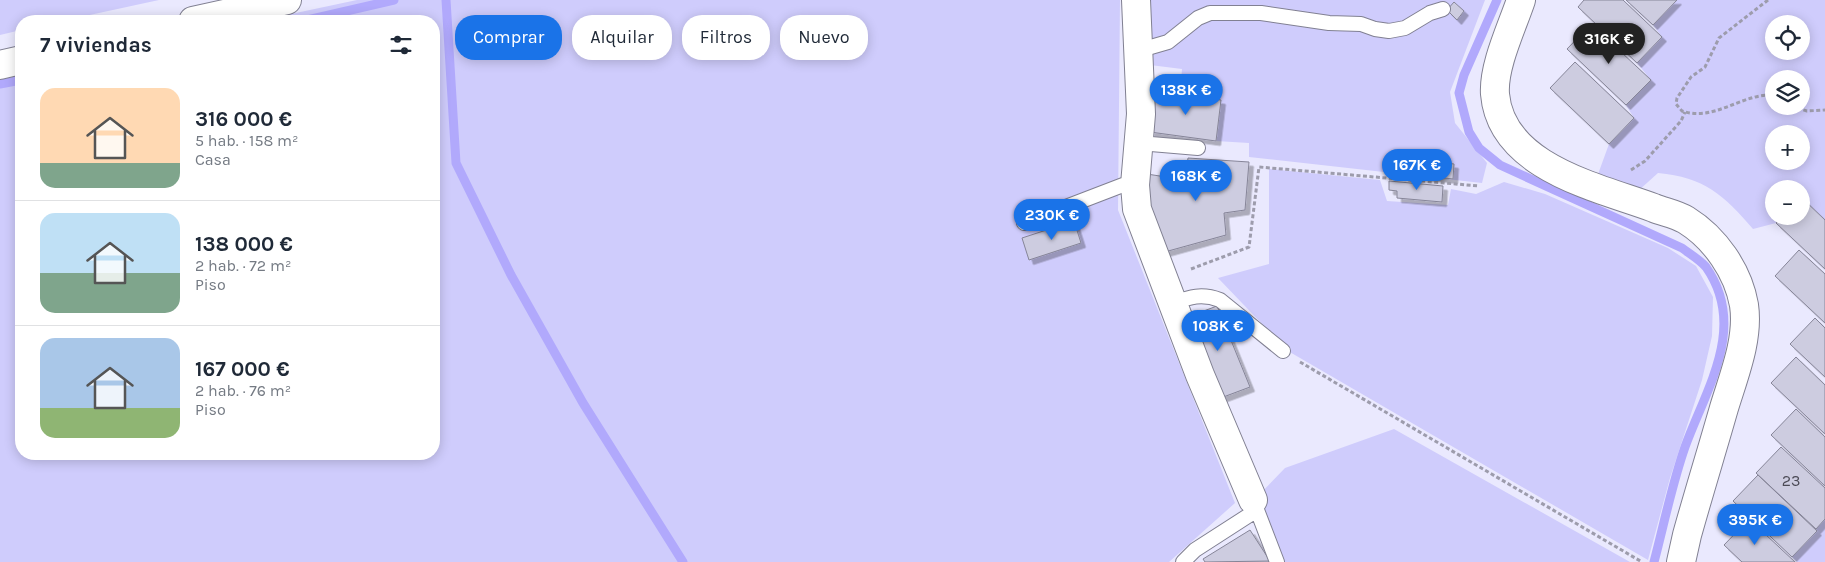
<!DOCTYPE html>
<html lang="es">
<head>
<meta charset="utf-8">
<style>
  :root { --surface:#fff; --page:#f2f2f3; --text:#1f2937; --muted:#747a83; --line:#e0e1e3; --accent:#1a73e8 }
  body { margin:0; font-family:Karla,sans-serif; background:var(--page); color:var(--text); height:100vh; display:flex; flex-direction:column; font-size:19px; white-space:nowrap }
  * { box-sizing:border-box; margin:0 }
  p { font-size:16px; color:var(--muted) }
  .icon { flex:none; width:28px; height:28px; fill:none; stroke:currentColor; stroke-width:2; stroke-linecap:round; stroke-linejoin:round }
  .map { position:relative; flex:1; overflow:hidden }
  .drawer { position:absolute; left:15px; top:15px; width:425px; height:445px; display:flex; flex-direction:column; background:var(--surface); border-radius:20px; box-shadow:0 2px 12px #0003 }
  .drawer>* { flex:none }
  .hud { position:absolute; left:455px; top:15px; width:475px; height:45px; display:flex; gap:10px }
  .tools { position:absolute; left:1765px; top:15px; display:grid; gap:10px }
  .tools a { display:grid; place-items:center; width:45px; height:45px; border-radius:50%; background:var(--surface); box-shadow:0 2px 12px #0003; font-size:25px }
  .price { position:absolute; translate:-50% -42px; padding:0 11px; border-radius:18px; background:var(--accent); color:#fff; font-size:16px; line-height:32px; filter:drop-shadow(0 1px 2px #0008) }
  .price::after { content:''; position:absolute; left:50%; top:30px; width:15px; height:11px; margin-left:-8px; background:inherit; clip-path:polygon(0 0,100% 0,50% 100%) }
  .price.selected { background:#222; color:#fff }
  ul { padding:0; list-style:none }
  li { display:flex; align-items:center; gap:15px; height:125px; padding:0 25px }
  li+li { border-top:1px solid var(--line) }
  li span { display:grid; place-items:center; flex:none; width:140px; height:100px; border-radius:15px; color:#555 }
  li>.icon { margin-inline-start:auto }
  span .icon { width:60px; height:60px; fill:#fffc; stroke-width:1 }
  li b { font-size:21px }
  h2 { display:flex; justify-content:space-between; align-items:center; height:60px; padding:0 25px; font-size:21px }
  .tag { padding:0 18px; border-radius:20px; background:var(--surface); box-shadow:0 2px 12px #0003; font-size:18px; line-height:45px }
  .tag.selected { background:var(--accent); color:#fff }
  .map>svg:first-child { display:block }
</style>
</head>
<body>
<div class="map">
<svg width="1825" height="562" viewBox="0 0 1825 562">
  <defs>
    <filter id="shadow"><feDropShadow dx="4.5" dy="4.5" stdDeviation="0" flood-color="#0004"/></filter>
  </defs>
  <rect width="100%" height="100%" fill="#eae9fe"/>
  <path fill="#cfccfc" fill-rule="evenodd" d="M0 0H159L62 21H21V30L0 35Z
    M357 0H1120L1118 210 1235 503 1169 562H0V78L21 73V454H434V21H258Z
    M1148 0H1485L1450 92 1455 123 1487 163 1482 183 1249 157V143L1216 141 1221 100 1180 95 1182 69 1150 65Z
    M1677 0H1825V220L1801 197V189H1774V216H1782L1776 223 1753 229C1724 195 1704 177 1658 173L1638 191 1597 177 1609 144 1634 118 1626 105 1651 80 1637 63 1662 37 1653 25ZM1774 24H1801V51H1774ZM1774 79H1801V106H1774ZM1774 134H1801V161H1774Z
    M1269 169 1380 180 1387 201 1448 205 1451 189 1476 194 1504 182 1545 194 1668 248 1696 266 1713 297 1712 336 1702 380 1670 478 1648 560 1288 351 1218 278 1269 264Z
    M1394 429 1630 562H1281L1259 495 1285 468Z
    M1825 519V562H1797L1792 557 1817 531 1816 529Z"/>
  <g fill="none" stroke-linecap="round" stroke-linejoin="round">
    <path stroke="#b1a9fc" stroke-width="9" d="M446 0 456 163 511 275 583 403 683 562
      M1497 0 1464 75 1459 93 1469 132 1479 148 1500 165 1682 248C1690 254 1700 260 1706 267 1748 327 1706 389 1685 447 1672 484 1664 524 1654 562
      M303 21 394 0
      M0 84 21 80"/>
  </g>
  <path fill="#cdcce0" stroke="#868598" filter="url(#shadow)" d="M1584 0H1623L1662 37 1637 63 1578 7Z
    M1626 0H1677L1653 25Z
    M1454 2 1464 11 1457 20 1447 10Z
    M1591 24 1651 80 1626 105 1567 49Z
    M1575 62 1634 118 1609 144 1550 88Z
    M1155 91 1221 100 1216 141 1150 132Z
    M1188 158 1249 162 1245 210 1224 213 1226 235 1161 253 1148 205 1147 174 1185 180Z
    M1429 161 1454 164 1453 179 1427 176Z
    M1389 181 1443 186 1442 202 1397 198V191L1389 190Z
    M1801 197 1825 220V269L1776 223 1782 216H1801Z
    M1074 221 1081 243 1029 260 1022 238Z
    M1799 250 1825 274V323L1775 276Z
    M1217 306 1250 387 1218 399 1185 318Z
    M1815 318 1825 328V377L1790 344Z
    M1796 357 1825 385V434L1771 383Z
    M1796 409 1825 437V486L1771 435Z
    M1781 447 1825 488V519L1816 529 1756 473Z
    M1758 475 1817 531 1792 557 1733 501Z
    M1749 519 1795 562H1742L1724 545Z
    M1250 530 1270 561 1205 562 1203 559Z"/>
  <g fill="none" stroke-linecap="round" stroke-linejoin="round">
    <defs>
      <path id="service" d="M1137 51 1168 42 1198 18 1210 13H1261L1329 23 1361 24 1375 29 1389 31 1405 28 1430 13 1443 9
        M1139 143 1198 148
        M1024 223 1123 185H1135
        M1172 303C1190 297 1202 293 1220 300L1283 351
        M1183 562 1195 550 1257 510 1277 562"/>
      <path id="minor" d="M1136 0 1141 114 1135 185 1137 209 1200 375 1253 500
        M1521 0C1512 27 1493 66 1495 94 1501 167 1597 187 1654 208 1664 212 1676 214 1686 220 1715 238 1738 271 1744 305 1749 339 1734 375 1724 408 1712 450 1699 492 1687 535L1681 562"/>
      <path id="tertiary" d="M193 21 287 0
        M0 65 21 60"/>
    </defs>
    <use href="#service" stroke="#818092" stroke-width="16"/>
    <use href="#minor" stroke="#818092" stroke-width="30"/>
    <use href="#tertiary" stroke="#818092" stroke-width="30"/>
    <path stroke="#9d9cac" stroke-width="3" stroke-dasharray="4 2.5" stroke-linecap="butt" d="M1768 0 1719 38 1705 67 1691 77 1677 98 1676 104 1682 111C1715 122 1742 93 1774 95
      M1791 106 1807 111 1825 110
      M1631 170 1645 161 1681 121 1685 112
      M1191 269 1249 247 1259 167 1479 186
      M1300 362 1642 562"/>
    <use href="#service" stroke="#fff" stroke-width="14"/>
    <use href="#minor" stroke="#fff" stroke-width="28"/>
    <use href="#tertiary" stroke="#fff" stroke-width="28"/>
  </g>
  <g text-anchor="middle" stroke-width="5" stroke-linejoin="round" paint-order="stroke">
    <g font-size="16" fill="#4b4a55">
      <text x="1791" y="486">23</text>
    </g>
  </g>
</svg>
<div class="tools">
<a><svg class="icon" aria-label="locate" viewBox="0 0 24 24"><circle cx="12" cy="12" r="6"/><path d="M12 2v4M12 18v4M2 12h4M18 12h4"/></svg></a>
<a><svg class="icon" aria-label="layers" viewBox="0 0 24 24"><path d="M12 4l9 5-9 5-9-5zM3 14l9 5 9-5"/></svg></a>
<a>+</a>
<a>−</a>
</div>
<b class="price selected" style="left:1609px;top:65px">316K €</b>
<b class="price" style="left:1186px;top:116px">138K €</b>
<b class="price" style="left:1417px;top:191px">167K €</b>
<b class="price" style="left:1196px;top:202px">168K €</b>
<b class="price" style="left:1052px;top:241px">230K €</b>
<b class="price" style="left:1218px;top:352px">108K €</b>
<b class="price" style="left:1755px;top:546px">395K €</b>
<div class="hud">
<a class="tag selected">Comprar</a>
<a class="tag">Alquilar</a>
<a class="tag">Filtros</a>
<a class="tag">Nuevo</a>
</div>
<section class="drawer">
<h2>7 viviendas<svg class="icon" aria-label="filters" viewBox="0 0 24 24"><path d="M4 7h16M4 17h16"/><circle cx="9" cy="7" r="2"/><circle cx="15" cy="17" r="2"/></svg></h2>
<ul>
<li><span style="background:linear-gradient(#ffd9b3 75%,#7fa58c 0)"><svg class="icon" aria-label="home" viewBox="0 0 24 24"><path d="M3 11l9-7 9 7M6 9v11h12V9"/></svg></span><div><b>316 000 €</b><p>5 hab. · 158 m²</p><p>Casa</p></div></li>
<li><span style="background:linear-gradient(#bfe0f5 60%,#7fa58c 0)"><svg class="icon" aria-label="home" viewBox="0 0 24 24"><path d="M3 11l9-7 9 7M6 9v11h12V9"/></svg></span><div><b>138 000 €</b><p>2 hab. · 72 m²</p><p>Piso</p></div></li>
<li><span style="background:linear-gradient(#a9c7e8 70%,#8fb573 0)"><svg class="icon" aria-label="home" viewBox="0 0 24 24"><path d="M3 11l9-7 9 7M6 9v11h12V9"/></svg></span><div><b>167 000 €</b><p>2 hab. · 76 m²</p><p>Piso</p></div></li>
</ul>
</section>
</div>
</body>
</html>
